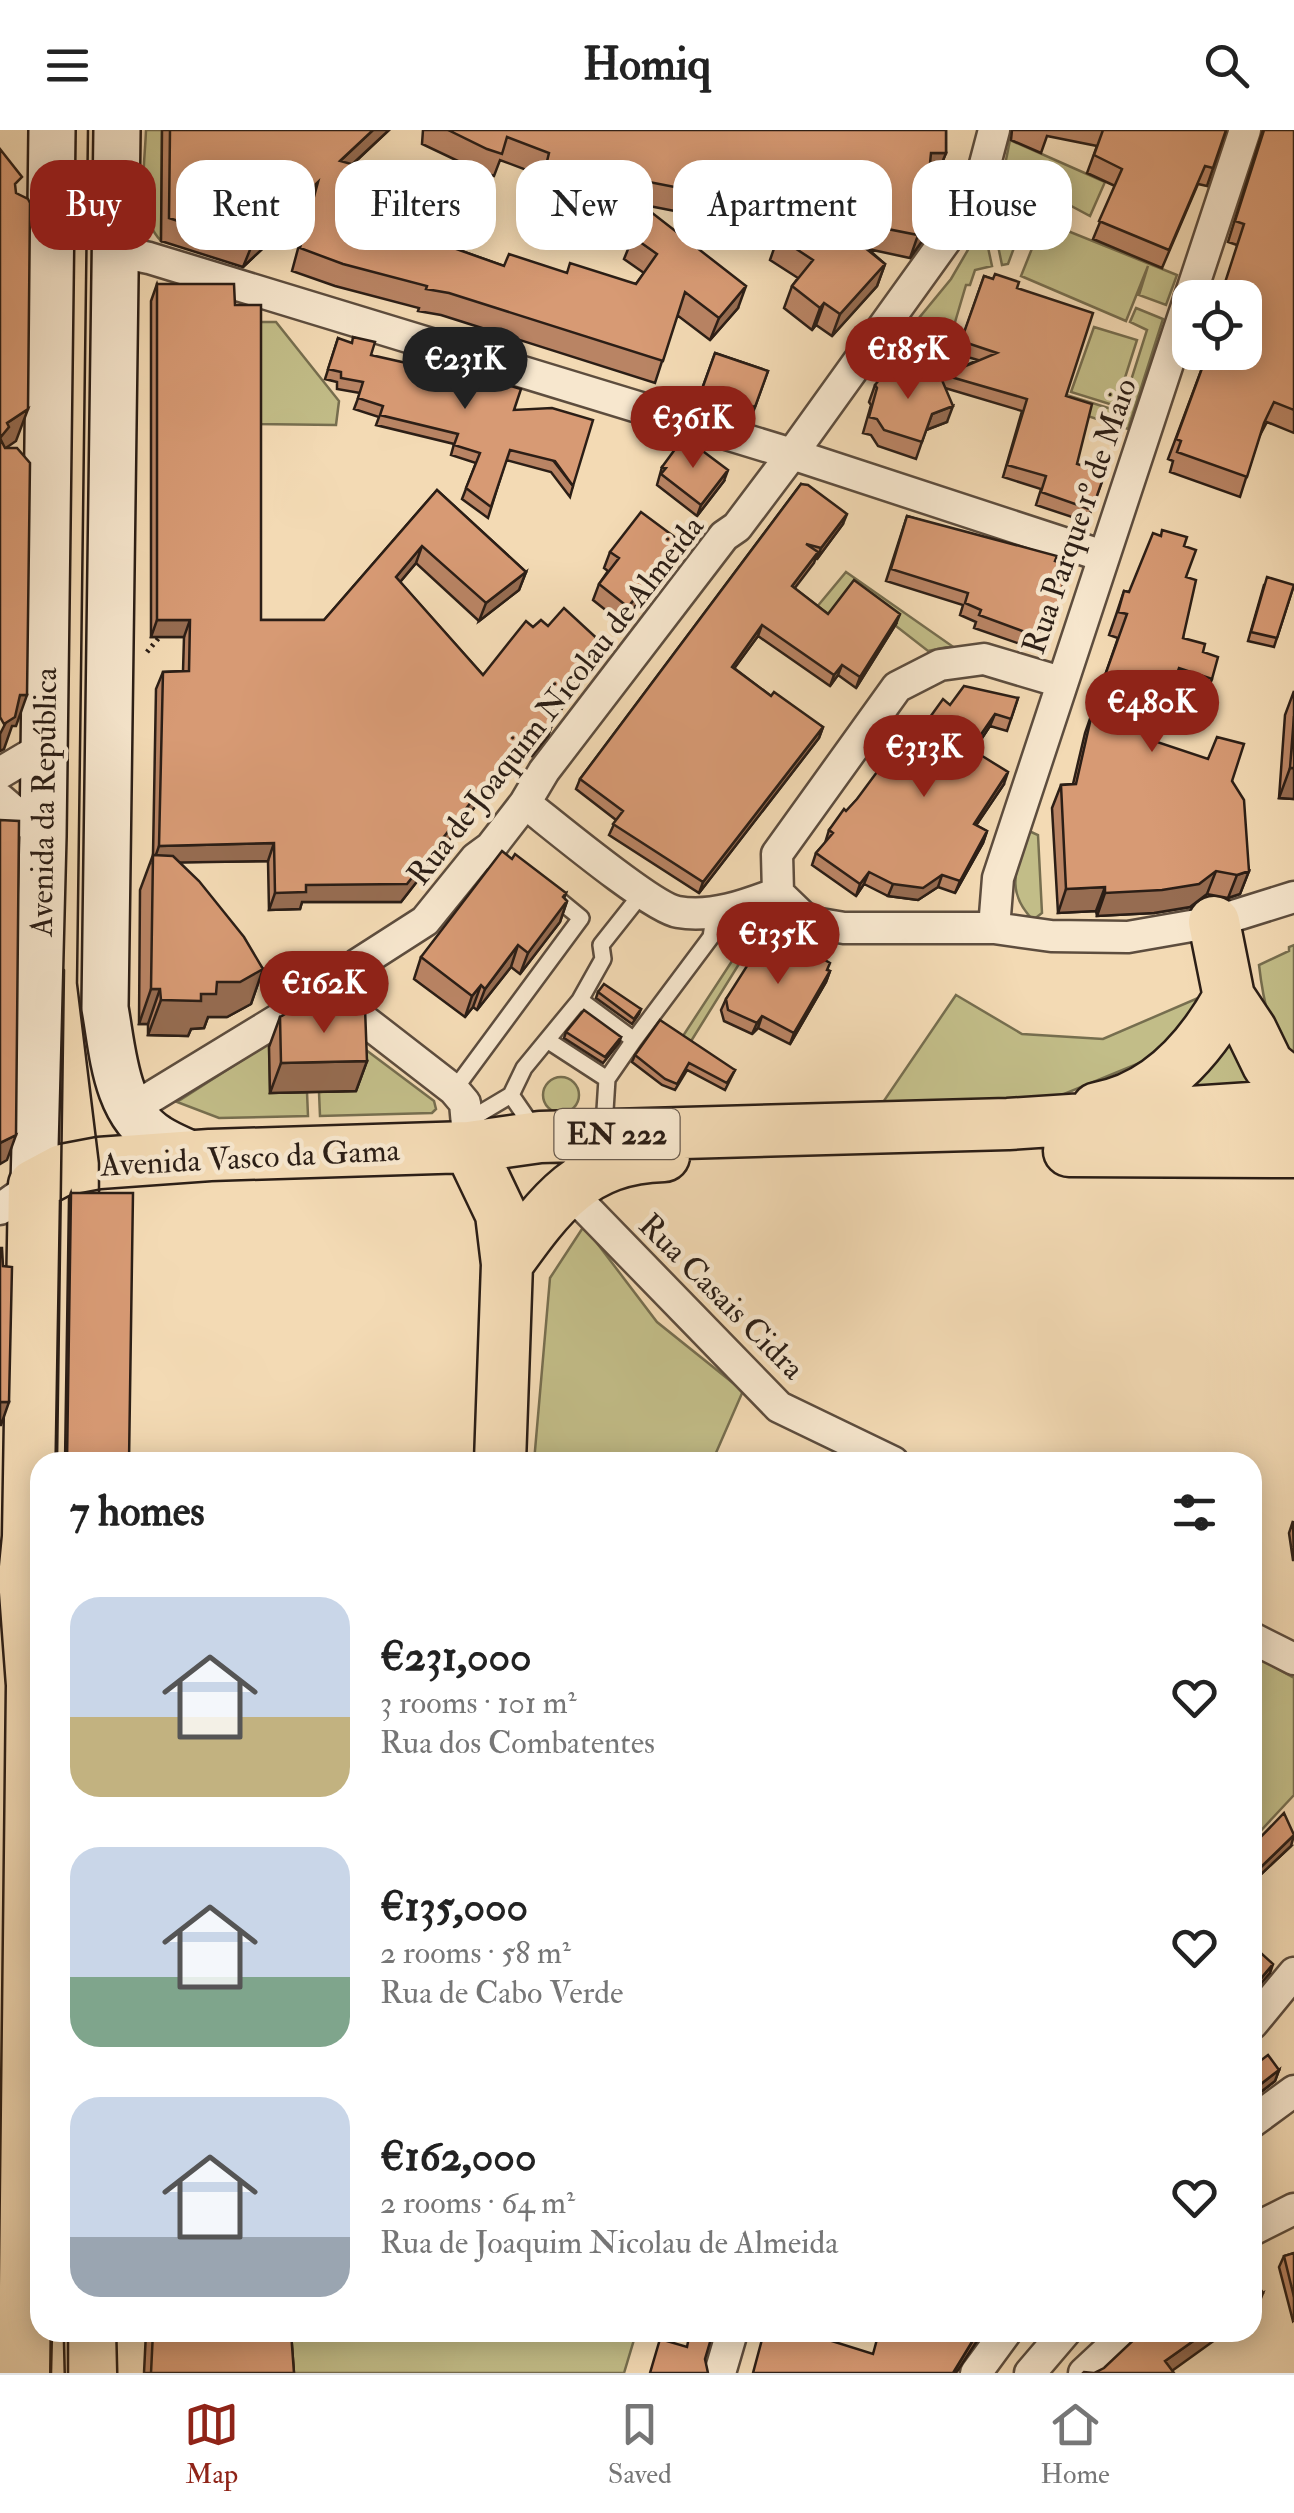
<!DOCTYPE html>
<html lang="en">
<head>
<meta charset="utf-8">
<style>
  :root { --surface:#fff; --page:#f2f2f2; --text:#222; --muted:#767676; --line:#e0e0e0; --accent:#8f2418 }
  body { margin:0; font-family:"IM FELL Double Pica",serif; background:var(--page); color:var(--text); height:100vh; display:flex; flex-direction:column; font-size:38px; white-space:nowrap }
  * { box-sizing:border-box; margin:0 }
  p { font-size:32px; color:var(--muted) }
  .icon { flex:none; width:55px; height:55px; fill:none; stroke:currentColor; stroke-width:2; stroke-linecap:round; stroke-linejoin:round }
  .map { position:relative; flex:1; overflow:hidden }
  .details { position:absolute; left:30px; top:1322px; width:1232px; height:890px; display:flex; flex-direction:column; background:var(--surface); border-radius:30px; box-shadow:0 5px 25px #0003 }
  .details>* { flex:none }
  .top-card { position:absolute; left:30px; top:30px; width:1235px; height:90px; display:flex; gap:20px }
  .controls { position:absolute; left:1172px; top:150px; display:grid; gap:20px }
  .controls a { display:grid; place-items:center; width:90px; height:90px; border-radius:20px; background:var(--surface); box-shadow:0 5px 25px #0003; font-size:50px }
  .price { position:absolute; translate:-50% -85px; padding:0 22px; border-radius:35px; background:var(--accent); color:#fff; font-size:32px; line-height:65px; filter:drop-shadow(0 2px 5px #0008) }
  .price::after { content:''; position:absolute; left:50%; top:60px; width:30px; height:22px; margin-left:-15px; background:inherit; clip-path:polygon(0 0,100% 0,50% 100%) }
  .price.active { background:#222; color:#fff }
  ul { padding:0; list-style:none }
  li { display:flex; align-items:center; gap:30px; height:250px; padding:0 40px }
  li span { display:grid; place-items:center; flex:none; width:280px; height:200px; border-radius:30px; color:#555 }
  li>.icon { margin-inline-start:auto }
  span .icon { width:120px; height:120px; fill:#fffc; stroke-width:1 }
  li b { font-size:42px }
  h2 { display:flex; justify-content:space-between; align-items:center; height:120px; padding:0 40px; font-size:42px }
  .pill { padding:0 35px; border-radius:30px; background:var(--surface); box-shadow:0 5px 25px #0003; font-size:35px; line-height:90px }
  .pill.active { background:var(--accent); color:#fff }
  header { display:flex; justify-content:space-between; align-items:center; height:130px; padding:0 40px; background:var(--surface); font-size:45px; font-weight:700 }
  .tab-bar { display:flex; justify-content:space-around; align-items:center; height:140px; border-top:2px solid var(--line); background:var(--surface); font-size:28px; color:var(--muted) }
  .tab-bar a { display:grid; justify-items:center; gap:5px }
  .tab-bar .active { color:var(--accent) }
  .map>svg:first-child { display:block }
</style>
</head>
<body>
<header><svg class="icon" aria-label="menu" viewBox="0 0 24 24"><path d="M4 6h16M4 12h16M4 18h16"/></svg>Homiq<svg class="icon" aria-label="search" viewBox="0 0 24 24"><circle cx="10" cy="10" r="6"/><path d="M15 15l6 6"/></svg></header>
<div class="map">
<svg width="1294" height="2243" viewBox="0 0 1294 2243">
  <rect width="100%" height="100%" fill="#f3dab4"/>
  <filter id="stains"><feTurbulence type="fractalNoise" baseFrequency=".002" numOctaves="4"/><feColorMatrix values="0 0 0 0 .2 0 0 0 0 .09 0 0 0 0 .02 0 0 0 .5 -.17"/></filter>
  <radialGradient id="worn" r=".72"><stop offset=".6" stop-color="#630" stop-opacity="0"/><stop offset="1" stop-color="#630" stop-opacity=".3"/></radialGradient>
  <path fill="#c2bd88" stroke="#766e4f" stroke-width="2.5" d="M146 0H162L161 111C135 84 145 35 146 0Z
    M1010 10 1105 52 1090 86 1004 40Z
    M993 72 1038 90 1025 118 1015 115 1008 134 1002 135 990 77Z
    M1043 91 1177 145 1166 175 1139 165 1148 136 1126 191 1021 146Z
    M983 94 992 136 975 140 970 155H966L953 199 933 193 919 232 891 222 951 149Z
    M1136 178 1163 189 1128 299 1050 274 1054 261 1121 282 1147 200 1130 192Z
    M255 192H276L339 271 336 295 255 294Z
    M1094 197 1137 210 1116 276 1071 262Z
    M846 442 952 516 928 521 851 461 824 495 811 484Z
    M1029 701 1038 705 1042 783 1033 790C1003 759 1018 737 1029 701Z
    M751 802 757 805 670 945 662 938Z
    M1294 815V938C1271 910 1263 870 1259 835L1289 821V817Z
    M956 865 1022 904 1103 909 1198 868 1179 907 1159 925 1052 969 877 981Z
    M1230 902 1254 955 1168 964Z
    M354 911 434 971 436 979 432 983 320 986 319 962 355 961Z
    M269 913 270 963 307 962 308 986 219 988 177 972Z
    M543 965a18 18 0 1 1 36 0a18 18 0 1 1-36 0Z
    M584 1096 657 1192 743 1261 712 1332H534L550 1148Z
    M1253 1525 1294 1548V1665L1253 1709Z
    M280 2203H636L624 2243H283Z"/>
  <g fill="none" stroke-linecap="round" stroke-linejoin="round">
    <defs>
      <path id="lane" d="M580 870 603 829 601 815 643 762
        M547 910 607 949
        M634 910 711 807 715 782
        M454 960 581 788 553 765
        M469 990 511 965
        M535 1000 511 965 524 938 580 870 634 910 607 949 604 996"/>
      <path id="street" d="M115 121 149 128 792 324 1103 426
        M1061 552 984 529 940 535 897 557 777 724 778 763 808 792 844 798H994L1051 806 1128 807 1214 792 1294 767
        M0 643 44 617
        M0 669 43 706
        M525 673C552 694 652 778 678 782 712 788 746 775 778 763
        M994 798 998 748 1245 0
        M340 852 361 888 454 960 465 973 469 1017
        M130 980 340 852 358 834 425 791 476 728 491 717 525 673 544 641 724 406 737 397 792 324 976 68 994 0
        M567 1059 779 1277 893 1332
        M0 1079 34 1055
        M1252 1508 1294 1529
        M1252 1894 1294 1843
        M1252 1992 1294 1961
        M1252 2100 1294 2079
        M720 2243 732 2202
        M976 2243 1006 2202
        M1030 2243 1065 2202
        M1084 2243 1128 2202"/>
      <path id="secondary" d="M117 0 105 878C113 922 115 982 158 1008 169 1015 182 1020 194 1026
        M34 1055 43 706 52 0"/>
      <path id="primary" d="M1214 792 1229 867 1251 900 1268 935 1294 956
        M1097 978C1159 967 1200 919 1229 867
        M469 1017 501 1084 507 1134 500 1332
        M1069 1021 1294 1022
        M507 1134C550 1074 583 1028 664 1026
        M90 2202 91 2243
        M24 2243 32 1555 24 1448 28 1407 34 1055 62 1040 99 1033 210 1025 469 1017 540 1007 1008 994 1294 975"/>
    </defs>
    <use href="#lane" stroke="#5d4d3e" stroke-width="20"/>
    <use href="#street" stroke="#5d4d3e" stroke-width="35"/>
    <use href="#secondary" stroke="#2b1e16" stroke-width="50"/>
    <use href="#primary" stroke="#2b1e16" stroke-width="55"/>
    <path stroke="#2b1e16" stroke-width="5" stroke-dasharray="2.5 5" stroke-linecap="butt" d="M147 522 162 504"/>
    <use href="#lane" stroke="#f7e7ce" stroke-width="15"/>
    <use href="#street" stroke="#f7e7ce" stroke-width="30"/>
    <use href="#secondary" stroke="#f7e7ce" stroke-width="45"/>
    <use href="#primary" stroke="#f3dab4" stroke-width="50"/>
    <path stroke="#2b1e16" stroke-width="2.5" d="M88 0 77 853 99 1033V1089
      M57 1332 64 840
      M51 2243 52 2202
      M68 2243V2202"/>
  </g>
  <path fill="#b98464" stroke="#2b1e16" stroke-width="2.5" d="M162 0H389L353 34 368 75 403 95 445 115 504 136 567 143 636 154 644 143 624 129 633 107 738 178 710 210 677 185 655 253 441 185 418 181 419 178 335 156 292 141 310 74 243 137 161 111Z
    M423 0H946V23L937 45H929L926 75 933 84 925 107 910 128 868 119 885 134 877 156 832 206 816 195 812 200 784 178 792 156 798 148 770 130 778 107 782 102 593 65 583 94 532 82 540 45 500 30 494 46 479 41 422 14Z
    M1012 0H1226L1207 56 1198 54 1162 138 1093 109 1115 56 1087 43 1097 16 1047 6 1041 23 1011 10Z
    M1263 0H1294V303L1267 292 1259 307 1240 367 1170 342 1173 331 1168 329 1208 222H1245L1237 115 1228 112Z
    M984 146 1017 158 1066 266 1077 334 1105 343 1087 392 1036 375 1041 359 1003 347 1022 281 945 258 947 292 926 300 916 329 878 316 871 305 863 303 871 275 869 272 875 255 891 243 942 250 944 245 978 230 957 224Z
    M157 154 261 490H324L437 360 526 442 519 460 479 491 416 433 400 452 483 545 533 497 548 496 597 532 554 589 548 606 532 626 523 615 401 772H302L300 779 269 780 268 731 179 732 263 839 251 874 227 887H208L204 898 191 899 188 906 148 905V894H139L140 760 153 725 156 559 163 542 183 541 184 507H151V171Z
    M338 208 371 225 514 280 573 356 570 367 551 342 506 330 488 388 462 369 476 333 451 325 454 314 376 295 379 287 354 279 360 263 337 259V252L325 249Z
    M715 223 768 241 751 288 697 273Z
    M662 337 724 351 697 386 657 355Z
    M801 354 843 394 817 429 815 428 794 458 828 484 896 494 856 558 838 545 830 556 758 506 734 538 771 566 823 597 819 608 699 763 609 705 616 690 576 659 580 649Z
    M907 386 1055 431 1062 458 1065 459 1042 516 1030 512 1029 517 974 498 976 492 960 485 963 475 886 451Z
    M1184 416 1186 447 1183 508 1203 522 1212 549 1203 572 1171 561 1154 611 1232 651 1249 741 1240 764 1228 768 1207 764 1190 777 1154 783 1097 786 1096 781 1058 783 1052 678 1061 655 1073 654 1085 603 1118 508 1109 505 1116 485 1124 461 1129 462Z
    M610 422 674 428 622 493 593 470 599 454 608 441 604 438Z
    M1264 455H1294L1274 517 1248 511Z
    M1294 561V669L1279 668 1285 585Z
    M1018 568 1007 601 990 596 974 620 1004 654 976 695 987 701 983 713 955 763 938 757 918 770 888 766 864 754 856 766 812 735 816 723 825 713 829 700 920 601 950 575Z
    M566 763 564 768 567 771 560 792 520 844 511 837 477 880 473 877 465 887 414 849 421 827Z
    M799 826 830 841 826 852 790 914 758 898 752 904 724 891 721 880 726 869 756 830Z
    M598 862 641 879 639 884 632 894 596 868Z
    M280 887 367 931 356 961 270 963 269 917Z
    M566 902 621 907 619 913 603 933 564 908Z
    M635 925 735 940 725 960 687 940 675 960 662 955 632 932Z
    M71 1063 129 1332H65L69 1069Z
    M1293 1391 1294 1430H1293L1289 1403Z
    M1252 1716H1291L1257 1748 1252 1743Z
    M1252 1937 1279 1940 1275 1951 1253 1968Z
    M1294 2123V2190L1293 2191 1279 2137 1284 2126Z
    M146 2202H291L294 2243H144Z"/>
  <path fill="#966c51" stroke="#2b1e16" stroke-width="2.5" d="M373 0H389L332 53 340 31Z
    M931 23H946L937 45H923Z
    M318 52 310 74 243 137 252 115Z
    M933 84 925 107 910 128 918 105Z
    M885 134 877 156 832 206 840 184Z
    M746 156 738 178 710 210 719 188Z
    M824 173 816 195 812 200 820 178Z
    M953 276 947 292 926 300 932 284Z
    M28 279 16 311 0 322V308L7 293Z
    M728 340 724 351 697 386 701 375Z
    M847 384 843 394 817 429 821 418Z
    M680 411 674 428 622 493 628 477Z
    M422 416 416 433 390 464 396 447Z
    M818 422 814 433 788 467 792 456Z
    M526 442 519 460 479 491 486 473Z
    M900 484 896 494 856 558 860 547Z
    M157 490H190L184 507H151Z
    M762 495 758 506 728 547 732 537Z
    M604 515 597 532 554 589 548 606 532 626 550 585Z
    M842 535 838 545 830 556 834 545Z
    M20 565H27L16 596H12L4 619 0 621V604Z
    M995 584 990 596 967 631 971 619Z
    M823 597 819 608 699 763 703 752Z
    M529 598 523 615 401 772H302L300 779 269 780 275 763 306 755Z
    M1290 638H1294V669L1279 668Z
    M1008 642 1004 654 969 706 974 694Z
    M987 701 983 713 955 763 960 751Z
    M274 713 268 731 153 733 159 716Z
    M1216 741 1207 764 1190 777 1154 783 1097 786 1105 763Z
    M1249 741 1240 764 1228 768 1237 745Z
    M869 742 864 754 856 766 860 754Z
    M942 745 938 757 918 770 888 766 893 754Z
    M1105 757 1096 781 1058 783 1066 759Z
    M566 763 558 782 567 771 560 792 520 844 528 823Z
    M518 815 511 837 477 880 485 859Z
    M263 839 251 874 227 887H208L204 898 191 899 188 906 148 905 161 870 201 864 217 852Z
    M830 841 826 852 790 914 794 903Z
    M481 855 473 877 465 887 472 866Z
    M151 859H160L148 894H139Z
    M762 886 758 898 752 904 757 893Z
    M367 931 356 961 270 963 281 933Z
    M16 1005 7 1030 0 1034V1013Z
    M0 1272H9L1 1295H0Z
    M1294 1705 1291 1716 1257 1748 1261 1737Z
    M1273 1834 1270 1843 1252 1864V1859Z
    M1279 1940 1275 1951 1253 1968 1257 1957Z
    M1263 2163 1256 2181 1252 2184V2170Z
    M978 2202H979L977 2211 956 2243H953Z
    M1206 2202H1226L1169 2243 1165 2231Z"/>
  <path fill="#d79a74" stroke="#2b1e16" stroke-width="2.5" d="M170 0H373L340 31 377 41 368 75 405 85 403 95 447 108 445 115 504 136 509 124 567 143 570 133 636 154 657 124 633 107 651 82 746 156 719 188 685 162 663 231 449 163 426 159 427 156 343 134 300 118 318 52 252 115 169 88Z
    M448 0H946V23H931L926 75 933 84 918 105 827 87 885 134 840 184 824 173 820 178 792 156 813 130 778 107 797 81 598 42 591 72 540 60 549 23 507 7 502 24 487 19Z
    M1103 0H1226L1213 38 1205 36 1169 120 1099 91 1122 39 1094 25Z
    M1264 0H1294V280L1274 272 1264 293 1247 347 1177 322 1181 311 1176 309 1208 222H1245V168H1220L1244 94 1235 91Z
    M0 19 22 47 15 54 16 63 28 69 30 73 28 279 7 293 9 297 0 308 5 318H17L30 333 27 565H20L15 587 4 594 0 587Z
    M995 144 1019 152 1017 158 1093 183 1066 266 1092 274 1077 334 1105 343 1092 380 1041 362 1046 346 1007 335 1027 269 944 245 997 223 961 211 984 146 993 149Z
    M157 154H234L235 175H261V490H324L437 360 526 442 486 473 422 416 396 447 483 545 526 491 533 497 541 490 548 496 564 478 604 515 550 585 554 588 538 608 529 598 407 754 306 755V762L275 763 274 713 159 716 163 542 189 541 190 490H157Z
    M353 207 375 212 371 225 411 234 414 227 521 259 514 280 552 278 593 290 573 356 555 331 510 320 491 377 466 358 480 323 454 315 458 304 380 285 383 276 358 268 363 252 341 248V242L328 239 338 208 352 213Z
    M715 223 768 241 755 277 701 262Z
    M901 230 924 249 939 243 953 276 932 284 922 312 884 300 877 289 869 287 877 258 875 255 887 240 891 243Z
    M684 307 728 340 701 375 661 344 666 338 662 337Z
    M801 354 808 355 847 384 821 418 806 414 818 422 792 456 828 484 854 450 900 484 860 547 842 535 834 545 762 495 732 537 771 566 774 562 823 597 703 752 613 694 623 681 580 649Z
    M641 382 680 411 628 477 599 454 619 428 610 422Z
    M907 386 1057 426 1055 431 1069 436 1062 458 1065 459 1047 504 1034 500 1033 505 979 485 981 480 965 473 968 463 891 439Z
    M1162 400 1187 407 1184 416 1196 420 1186 447 1196 450 1183 508 1205 514 1203 522 1218 527 1212 549 1179 538 1154 611 1208 629 1217 607 1244 614 1232 651 1244 670 1249 741 1237 745 1216 741 1199 754 1162 760 1105 763V757L1066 759 1061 655 1076 654 1093 579 1127 484 1118 482 1124 461 1129 462 1153 403 1161 406Z
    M1267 447 1294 455 1277 508 1251 502Z
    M964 556 1018 568 1011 589 995 584 971 619 1008 642 974 694 987 701 960 751 942 745 923 758 893 754 869 742 860 754 816 723 833 703 829 700 844 679 846 681 857 669 911 596 920 601 943 569 950 575Z
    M1294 586V638H1290Z
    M0 690 19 691 16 1005 0 1013Z
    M502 721 512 729 515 724 566 763 563 767 567 771 528 823 518 815 485 859 481 855 472 866 421 827Z
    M153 725 173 726 199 751 244 807 263 839 240 852H217L216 864H201V871L161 870 160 859H151Z
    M774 811 799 826 801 823 807 827 811 822 830 833 827 840 830 841 794 903 762 886 757 893 728 880 726 869 752 828 756 830 767 815Z
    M604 854 641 879 634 889 598 862Z
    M365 878 367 931 281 933 280 887 292 880Z
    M584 880 621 907 605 927 566 902Z
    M660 890 735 940 727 953 689 933 677 954 665 949 635 925Z
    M71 1063H133L129 1332H67Z
    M0 1118H2L3 1136 12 1137 9 1272H0Z
    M1284 1683 1294 1705 1261 1737 1252 1727V1716Z
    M1252 1815 1273 1834 1252 1859Z
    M1268 1925 1279 1940 1257 1957 1252 1951V1937Z
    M1294 2123V2167L1284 2126Z
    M1252 2147 1263 2163 1252 2170Z
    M153 2202H291L294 2243H151Z
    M690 2202H713L705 2229 708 2243H650L660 2209 687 2217Z
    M764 2202H803L873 2224 879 2202H978L953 2243H753Z
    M1142 2202H1206L1165 2231 1174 2243H1083L1084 2242 1094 2243 1104 2238Z"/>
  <g text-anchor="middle" stroke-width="9" stroke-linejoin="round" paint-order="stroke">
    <rect fill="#f7e7ce" stroke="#685a4d" stroke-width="2.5" x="554.5" y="979" width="125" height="50" rx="8"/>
    <g font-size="30" font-weight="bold" fill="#2b1e16">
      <text x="617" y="1014">EN 222</text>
    </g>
    <g font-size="32" fill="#2b1e16" stroke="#f7e7ce">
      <text transform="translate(1079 386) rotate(-71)" y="11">Rua Parque 1º de Maio</text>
      <text transform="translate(555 570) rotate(-52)" y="11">Rua de Joaquim Nicolau de Almeida</text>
      <text transform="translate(43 672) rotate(-89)" y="11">Avenida da República</text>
      <text transform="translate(250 1027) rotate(-3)" y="11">Avenida Vasco da Gama</text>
      <text transform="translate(722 1166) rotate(45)" y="11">Rua Casais Cidra</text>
    </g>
  </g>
  <rect width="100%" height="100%" filter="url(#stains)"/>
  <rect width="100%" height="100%" fill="url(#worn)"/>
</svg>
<div class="controls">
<a><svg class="icon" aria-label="locate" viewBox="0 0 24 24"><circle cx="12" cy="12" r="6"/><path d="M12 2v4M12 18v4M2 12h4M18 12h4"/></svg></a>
</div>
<b class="price" style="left:908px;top:272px">€185K</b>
<b class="price active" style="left:465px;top:282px">€231K</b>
<b class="price" style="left:693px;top:341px">€361K</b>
<b class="price" style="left:1152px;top:625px">€480K</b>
<b class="price" style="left:924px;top:670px">€313K</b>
<b class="price" style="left:778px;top:857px">€135K</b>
<b class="price" style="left:324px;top:906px">€162K</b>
<div class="top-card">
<a class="pill active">Buy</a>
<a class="pill">Rent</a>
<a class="pill">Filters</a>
<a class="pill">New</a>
<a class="pill">Apartment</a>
<a class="pill">House</a>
</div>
<section class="details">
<h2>7 homes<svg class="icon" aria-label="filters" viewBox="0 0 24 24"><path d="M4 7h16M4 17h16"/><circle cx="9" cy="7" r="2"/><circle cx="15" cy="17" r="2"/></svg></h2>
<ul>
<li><span style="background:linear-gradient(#c9d6e8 60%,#c2b280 0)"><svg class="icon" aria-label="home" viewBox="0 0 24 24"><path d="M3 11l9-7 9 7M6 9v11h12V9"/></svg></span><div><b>€231,000</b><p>3 rooms · 101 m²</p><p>Rua dos Combatentes</p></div><svg class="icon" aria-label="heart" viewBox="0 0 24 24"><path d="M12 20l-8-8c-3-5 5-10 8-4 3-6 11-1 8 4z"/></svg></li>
<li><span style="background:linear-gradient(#c9d6e8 65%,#7fa58c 0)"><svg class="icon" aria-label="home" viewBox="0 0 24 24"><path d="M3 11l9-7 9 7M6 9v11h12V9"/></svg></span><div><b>€135,000</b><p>2 rooms · 58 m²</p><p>Rua de Cabo Verde</p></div><svg class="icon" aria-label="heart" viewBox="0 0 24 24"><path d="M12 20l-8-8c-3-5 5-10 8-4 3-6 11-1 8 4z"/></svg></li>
<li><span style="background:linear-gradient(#c9d6e8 70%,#9aa5b1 0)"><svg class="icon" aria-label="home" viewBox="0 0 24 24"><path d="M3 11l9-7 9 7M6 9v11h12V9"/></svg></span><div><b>€162,000</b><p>2 rooms · 64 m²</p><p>Rua de Joaquim Nicolau de Almeida</p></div><svg class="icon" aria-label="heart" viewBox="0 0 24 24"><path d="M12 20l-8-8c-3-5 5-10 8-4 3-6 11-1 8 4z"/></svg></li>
</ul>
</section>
</div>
<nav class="tab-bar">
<a class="active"><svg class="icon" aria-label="map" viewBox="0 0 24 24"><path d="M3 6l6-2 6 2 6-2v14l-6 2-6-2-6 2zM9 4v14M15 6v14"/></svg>Map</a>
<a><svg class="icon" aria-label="saved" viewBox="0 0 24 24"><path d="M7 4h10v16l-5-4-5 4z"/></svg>Saved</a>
<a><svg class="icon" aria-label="home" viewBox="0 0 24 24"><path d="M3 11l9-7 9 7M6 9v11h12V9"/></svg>Home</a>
</nav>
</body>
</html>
